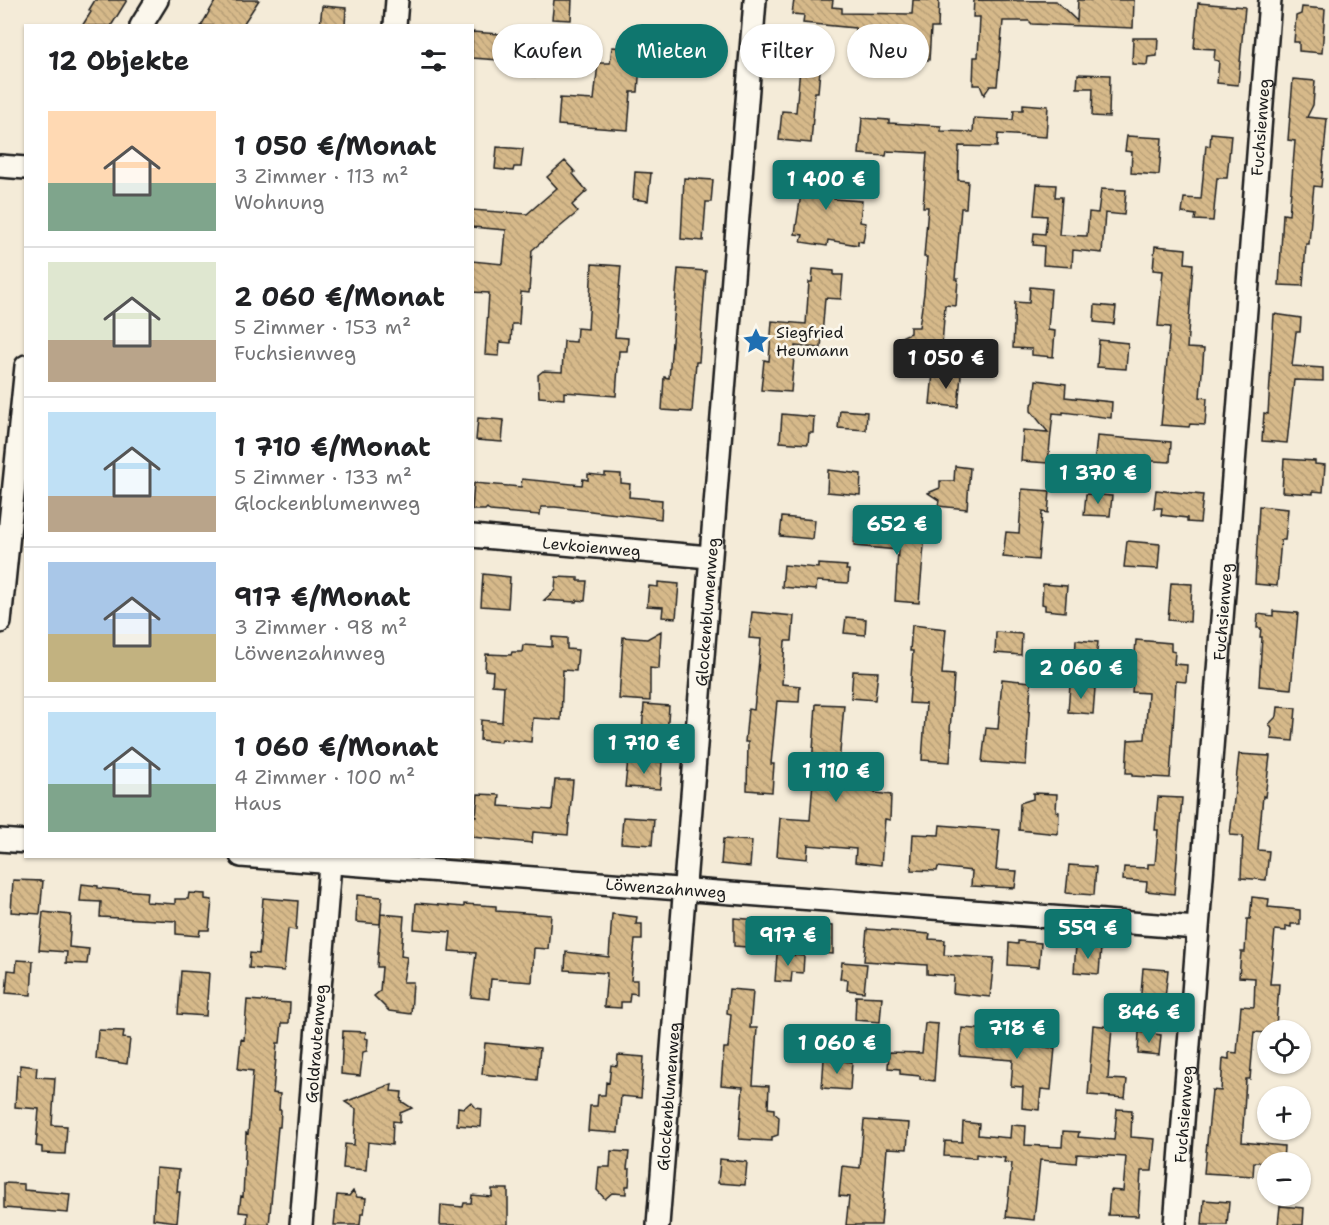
<!DOCTYPE html>
<html lang="de">
<head>
<meta charset="utf-8">
<style>
  :root { --surface:#fff; --page:#f2f2f2; --text:#202124; --muted:#757577; --line:#e0e0e0; --accent:#0f766e }
  body { margin:0; font-family:"Shantell Sans",sans-serif; background:var(--page); color:var(--text); height:100vh; display:flex; flex-direction:column; font-size:22px; white-space:nowrap }
  * { box-sizing:border-box; margin:0 }
  p { font-size:20px; color:var(--muted) }
  .icon { flex:none; width:33px; height:33px; fill:none; stroke:currentColor; stroke-width:2; stroke-linecap:round; stroke-linejoin:round }
  .map { position:relative; flex:1; overflow:hidden }
  .sheet { position:absolute; left:24px; top:24px; width:450px; height:834px; display:flex; flex-direction:column; background:var(--surface); border-radius:0px; box-shadow:0 2px 4px #0004 }
  .sheet>* { flex:none }
  .banner { position:absolute; left:492px; top:24px; width:570px; height:54px; display:flex; gap:12px }
  .tools { position:absolute; left:1257px; top:1020px; display:grid; gap:12px }
  .tools a { display:grid; place-items:center; width:54px; height:54px; border-radius:50%; background:var(--surface); box-shadow:0 2px 4px #0004; font-size:30px }
  .price { position:absolute; translate:-50% -51px; padding:0 14px; border-radius:6px; background:var(--accent); color:#fff; font-size:20px; line-height:39px; filter:drop-shadow(0 2px 3px #0008) }
  .price::after { content:''; position:absolute; left:50%; top:36px; width:18px; height:14px; margin-left:-9px; background:inherit; clip-path:polygon(0 0,100% 0,50% 100%) }
  .price.selected { background:#222; color:#fff }
  ul { padding:0; list-style:none }
  li { display:flex; align-items:center; gap:18px; height:150px; padding:0 24px }
  li+li { border-top:2px solid var(--line) }
  li span { display:grid; place-items:center; flex:none; width:168px; height:120px; border-radius:0px; color:#555 }
  li>.icon { margin-inline-start:auto }
  span .icon { width:72px; height:72px; fill:#fffc; stroke-width:1 }
  li b { font-size:26px }
  h2 { display:flex; justify-content:space-between; align-items:center; height:72px; padding:0 24px; font-size:26px }
  .pill { padding:0 21px; border-radius:27px; background:var(--surface); box-shadow:0 2px 4px #0004; font-size:21px; line-height:54px }
  .pill.selected { background:var(--accent); color:#fff }
  .map>svg:first-child { display:block }
</style>
</head>
<body>
<div class="map">
<svg width="1329" height="1225" viewBox="0 0 1329 1225">
  <defs>
    <pattern id="building-back-hatch" width="6" height="6" patternUnits="userSpaceOnUse" patternTransform="scale(1.5)"><rect width="6" height="6" fill="#d6b98a"/><path d="M-1 5l2 2M0 0l6 6M5-1l2 2" fill="none" stroke="#b79e76"/></pattern>
  </defs>
  <rect width="100%" height="100%" fill="#f4ebd8"/>
  <filter id="ink" filterUnits="userSpaceOnUse"><feTurbulence type="fractalNoise" baseFrequency=".0167" numOctaves="2"/><feDisplacementMap in="SourceGraphic" scale="12" xChannelSelector="R" yChannelSelector="G"/><feConvolveMatrix kernelMatrix="1 2 1 2 8 2 1 2 1" color-interpolation-filters="sRGB"/></filter>
  <g filter="url(#ink)">
    <path fill="url(#building-back-hatch)" stroke="#1c1c1c" stroke-width="1.5" d="M95 0H127L111 26H82L91 12 89 10Z
      M216 0H259L242 26H201Z
      M554 0H572L571 20 552 19Z
      M794 0H833L832 7 842 8V13L912 14 913 0H939L938 28H931L929 60 887 59V41L862 40V33H855V28L803 23 804 15 792 14Z
      M974 0 1056 1 1077 21 1078 0H1134L1133 28 1032 24 1029 21H1003L997 86H990L984 95 980 85H973L974 57H978L980 17H973Z
      M1198 3 1245 7 1238 85 1217 83 1219 61 1214 60 1215 49 1194 48Z
      M322 6 346 8 345 26H320Z
      M1302 7 1325 9 1322 53 1299 51V42H1294L1296 16 1301 14Z
      M472 32 540 37 541 32 558 33 556 50H551L550 77 526 76 528 62 472 58Z
      M1133 38H1158L1157 56 1148 57 1147 65 1132 64Z
      M612 47 641 49 638 92H631L628 130 558 125 560 98 594 100 598 63H610Z
      M800 68 820 70 818 92H815L811 143 779 140 782 111 796 112Z
      M1078 74 1110 75 1109 117 1092 116 1093 88H1077Z
      M1293 79 1315 81 1313 105 1307 117 1327 119 1321 187 1314 186 1313 195 1309 244H1306L1303 286 1279 285 1283 214 1289 215 1295 141 1288 140Z
      M1023 104 1048 106 1046 137 998 134 997 147 959 146 958 180 968 181 966 208H961L955 279H958L956 306 945 305 942 345H934L932 355 908 353V347L901 337 910 333V327H919L924 293 927 257H924L928 207H923L927 153 887 151 886 156 859 154 862 118 889 120V123L941 126V131L973 132 974 118 1013 120 1014 110H1023Z
      M1211 133 1231 135 1227 178H1217L1213 221 1195 220 1196 215 1182 213 1184 198 1201 199 1206 145 1210 146Z
      M1127 136 1162 138 1159 175 1131 173 1132 152 1125 151Z
      M497 147 523 149 521 167H514L513 171 495 169Z
      M565 161 575 172 573 174 587 191 572 205 578 212 532 250 529 293 521 292 519 324H512L511 343 500 342 499 356 485 355 489 293 472 292V261L503 264 506 230 472 227V210L527 214 557 188 547 177Z
      M794 171 836 174 834 199 862 201 860 222 866 223 863 242 858 241V245L828 240 827 246 801 242 803 235 795 234 801 194 792 193Z
      M635 172 651 173 648 201 633 199Z
      M684 178 713 180 711 202H706L703 241 681 239Z
      M1037 184 1056 185 1055 197H1062L1059 235 1087 236 1089 212 1098 213 1101 189 1126 190 1124 215 1105 213 1102 253 1073 250 1072 267 1043 265 1044 246 1033 245 1034 233 1045 234 1047 216 1034 215Z
      M1155 246 1186 249 1185 263 1193 264 1187 348 1204 349 1200 397 1207 398 1205 425 1190 424 1189 427 1161 425 1170 327 1158 326 1163 271 1153 270Z
      M592 264 621 266 615 337 628 338 627 351H619L616 396 564 392V399L539 397 538 375 543 371 562 372 564 341 576 342 577 328 588 329Z
      M678 269 706 271 699 362H696L692 412 662 410 664 377 669 378Z
      M813 269 834 271V275H843L841 299 825 298 821 348 795 346 791 392 761 390 764 360 769 361 772 321 806 324 809 282H812Z
      M1030 287 1051 289 1048 330 1055 331 1053 357 1032 355V349L1013 348 1015 302 1029 303Z
      M1095 305 1116 307 1114 324 1094 322Z
      M1274 314 1301 318 1300 332H1296L1292 366 1323 368V381L1294 380 1287 443 1262 441 1264 413 1268 414Z
      M1099 340 1128 343 1126 369 1097 367Z
      M933 373 961 375 958 407 930 404Z
      M1036 380 1066 384 1065 397 1112 402 1111 418 1063 412V414L1053 413 1048 463 1021 461 1023 430 1048 432 1031 411V405L1034 402Z
      M840 410 867 412 866 430 838 428Z
      M782 414 814 417 813 433H809L808 444 780 442Z
      M478 418 504 420 502 442 476 440Z
      M1097 436 1171 442 1170 462 1119 459V463L1111 462V468L1094 467Z
      M1284 459 1315 461V464L1325 465 1323 492 1313 491V494L1282 492Z
      M955 466 970 468 967 509 938 506 939 500 928 493 940 488V481H954Z
      M828 470 861 474 860 495 827 492Z
      M605 473 621 474V483L630 484 629 497 662 500 661 519 555 507H541L540 515 490 511 487 508 485 510H472L474 483 521 487 522 479 582 485 583 479 588 480V474L605 476Z
      M1022 489 1050 491 1048 513 1042 512 1038 560 1003 557 1006 532 1019 533Z
      M1156 490 1203 495 1200 523 1187 522V518L1161 515 1162 508H1154Z
      M1086 494 1112 496 1110 516 1084 515Z
      M1259 506 1288 509 1285 540H1281L1277 586 1255 584Z
      M782 517 815 520 813 539 780 536Z
      M856 520 871 521V529L925 534 919 603 895 601 898 550 854 546Z
      M1127 541 1160 544 1158 569 1124 567Z
      M818 564 847 566 846 570H849L848 583 817 581 816 590 782 587 784 565 818 568Z
      M483 574 510 577 508 608 481 606Z
      M556 577 578 578V581H587L585 601 577 600 576 602 544 600 555 590Z
      M658 582 679 584 676 618 662 617 663 607 647 606 649 586 658 587Z
      M1171 583 1192 584 1190 622 1168 620Z
      M1043 584 1067 586 1065 612 1045 610V605L1042 604Z
      M1273 611 1298 613 1291 689 1259 686 1262 637H1260L1261 628H1257L1258 614 1273 616Z
      M752 612 794 616 792 641H785L782 684 800 686 799 702 777 701 771 764H774L772 792 747 790 748 742H745L748 709 754 710 761 639 749 638Z
      M846 617 866 619 865 635 844 633Z
      M912 625 946 629 942 674 954 675 950 731H952L950 762 922 760 926 704 909 703 913 651H910Z
      M661 631 659 669 650 668V701L619 699 623 637 647 639Z
      M996 632 1022 634 1021 655 995 653Z
      M552 637 567 638V649L578 650 576 671 563 670 561 720 533 718 531 742 502 739 501 742 480 740 481 720 502 722 504 686 492 685 493 671 485 670 486 654 511 655 512 652H522L523 645 552 647Z
      M1076 640 1098 642 1096 660 1075 658Z
      M1136 640 1171 643V651L1175 652 1174 664 1187 665 1186 682 1176 681 1170 778 1132 776V773H1126L1128 740 1145 739 1148 693 1132 692Z
      M853 671 878 672 875 700 851 698Z
      M1002 679 1031 682 1026 765 982 762 986 728 998 729Z
      M1070 685 1095 688 1093 714 1068 712Z
      M644 704 669 706 667 735 642 733Z
      M816 704 844 705 837 788 876 791 875 793 891 795 890 820 885 819 881 865 855 862 856 849 808 845 807 859 777 856 780 818 810 820 813 781H811Z
      M1278 707 1296 708 1293 741 1271 739 1272 729 1269 724 1277 716Z
      M1239 754 1270 756 1265 797 1263 796 1258 850 1269 851 1266 880 1241 878 1243 836 1230 835Z
      M628 760 662 762 660 789 625 787Z
      M555 780H573L568 835 533 832 532 843 472 837V815L476 816 478 794 500 795 499 806 552 810Z
      M1033 793 1057 794 1056 811 1059 812 1058 834 1019 830 1020 803 1033 799Z
      M1158 797 1182 798 1174 894 1146 891 1147 882 1123 880 1124 867 1148 868V864H1155L1158 830H1155Z
      M623 817 654 819 652 845 621 843Z
      M940 825 1000 830 996 870 1017 871 1015 888 971 886 972 871 938 867 937 871 911 870 913 834 939 835Z
      M723 839 752 841 750 867 721 864Z
      M1069 865 1096 867 1094 895 1066 893Z
      M13 880 43 881 40 914 11 912Z
      M82 884 98 886V888L147 892 146 902 175 904V899H188L189 893 205 894V899L212 900 209 930H200L199 936 176 934V921L100 917 101 902 80 901Z
      M357 895 382 897 380 924 356 922Z
      M1252 897 1269 899 1268 907 1300 910V924H1291V927L1286 926V931L1275 930 1270 984H1279L1276 1027H1268L1267 1033 1254 1032 1250 1079H1246L1242 1142 1284 1146 1283 1162H1254L1253 1176 1204 1173 1212 1090 1221 1091 1223 1058 1229 1059V1052L1237 1053 1241 1006 1254 1007 1255 978 1239 977 1241 952H1245L1247 919H1250Z
      M263 898 298 901 296 930 288 929 284 971 249 968 250 953 259 954Z
      M416 903 464 907V904L496 906V911L551 915 548 949 534 948 532 982 491 979 489 999 471 997 476 953 449 951 451 932 414 929Z
      M43 912 71 915 69 947 89 949 87 964 66 963 67 952 39 950Z
      M381 914 404 916 401 956 407 957 403 982H413L411 1014 389 1011 374 996 380 991 382 967H377Z
      M612 914 637 917 636 924H642V940H635L631 980H637V994L630 993 629 1002H621V1008L604 1007 607 973 565 970 566 952 609 957Z
      M734 918 776 921 773 949 734 946Z
      M810 924 833 926V954L803 952 804 932H809Z
      M867 929 930 934 929 939 945 940 944 955 994 958 990 997 953 993 954 976 927 974V965L864 961Z
      M1018 941 1041 943 1039 967 1008 965 1009 943 1018 944Z
      M1076 945 1101 947 1099 974 1074 972Z
      M777 954 804 956 803 973 792 972 791 982 775 981Z
      M17 960 33 961 31 995 6 993 8 970 16 971Z
      M842 962 867 964 864 992 847 990 848 980 840 979Z
      M1143 968 1168 970 1164 1008 1140 1006Z
      M181 971 209 973 206 1016 178 1014Z
      M729 989 753 991 750 1028H757L753 1085 769 1086 768 1108 774 1109V1113L779 1117 778 1135 772 1137V1141L739 1139 743 1087 721 1085 724 1048H728L731 1014 727 1013Z
      M856 996 882 997 880 1022 855 1020Z
      M247 1000 290 1003 289 1023H282L280 1043H277L276 1057 273 1093 280 1094 279 1110H281L280 1127H278L269 1225H247L248 1213 239 1212 241 1196 243 1197 246 1133 248 1134 253 1071 238 1069 241 1039 244 1040Z
      M925 1023 938 1024 934 1081 920 1079V1076L900 1074V1069L888 1068 889 1052 922 1053Z
      M1093 1025 1112 1027 1108 1079 1127 1080 1125 1098 1088 1095Z
      M1020 1027 1045 1029 1044 1047 1055 1048 1051 1090 1041 1089 1039 1110 1022 1108 1023 1087 1011 1086 1013 1060 960 1056 962 1028 990 1030 989 1043 1007 1044 1019 1040Z
      M98 1030 124 1031 123 1038 130 1039 127 1064 96 1059Z
      M343 1031 366 1032 365 1038 368 1039 367 1051 363 1052 360 1076 341 1074Z
      M1139 1032 1161 1035 1159 1055 1138 1053Z
      M485 1043 540 1048 537 1080 482 1074Z
      M618 1055 644 1057 641 1098 621 1096 618 1133 588 1131 590 1106H597L598 1095H605L606 1082 609 1083 611 1065 617 1066Z
      M824 1059 852 1062 850 1090 822 1088Z
      M20 1065 37 1067 36 1077 55 1078 52 1125 67 1126 65 1154 42 1153V1147L36 1146 39 1109 15 1107 17 1075H20Z
      M392 1084 391 1091 402 1092 401 1101 412 1108 400 1113V1122L393 1121 392 1145 368 1142 366 1170 343 1168 345 1144 354 1145 356 1109 345 1102Z
      M471 1102 476 1108 482 1109 481 1127 457 1125 458 1107 464 1108Z
      M1117 1109 1132 1110 1131 1137 1155 1139 1152 1171H1141L1138 1216 1108 1215 1110 1190 1123 1191 1126 1157 1077 1154 1076 1163 1040 1160 1034 1220 1006 1217 1012 1163 1004 1162 1005 1158 976 1154V1158L944 1156 945 1141 962 1142 963 1122 979 1124 978 1135 1010 1138 1011 1125 1026 1126 1025 1145 1062 1147 1063 1131 1079 1132 1078 1137 1114 1140Z
      M864 1120 909 1123 907 1149 887 1148 881 1225H846L849 1197 839 1196 842 1166 860 1168Z
      M611 1151 629 1152 627 1169H630L629 1186H626V1194L612 1193 605 1199 597 1190 599 1167H610Z
      M720 1159 747 1162 745 1185 718 1183Z
      M156 1168 179 1170 177 1192H180L177 1222 153 1219Z
      M4 1183 24 1184V1190L70 1194 68 1213 4 1208Z
      M492 1189H508V1225H440L441 1205 463 1207 464 1203H471L472 1195 492 1197Z
      M353 1191 357 1197 366 1198 364 1214H361L360 1225H334L337 1195 349 1196Z
      M1204 1200 1229 1202 1227 1225H1202Z
      M1280 1206 1304 1208 1303 1225H1278Z"/>
    <g fill="none" stroke-linecap="round" stroke-linejoin="round">
      <defs>
        <g id="minor">
          <path d="M141 26 157 0"/>
          <path d="M395 26 397 0"/>
          <path d="M0 166 26 168"/>
          <path id="s1" d="M472 536 709 557"/>
          <path d="M0 622 26 366"/>
          <path d="M0 840 26 842"/>
          <path id="s2" d="M241 856 1197 928"/>
          <path id="s3" d="M301 1225 330 864"/>
          <path id="s4" d="M658 1225 755 0"/>
          <path id="s5" d="M1175 1225 1270 0"/>
        </g>
      </defs>
      <use href="#minor" stroke="#1c1c1c" stroke-width="26"/>
      <use href="#minor" stroke="#fbf7ec" stroke-width="21"/>
    </g>
  </g>
  <defs>
    <symbol id="sight-bare" viewBox="-9 -9 18 18"><path d="M0-6L1.8-2.2L6-1.7L2.9 1.2L3.7 5.4L0 3.3L-3.7 5.4L-2.9 1.2L-6-1.7L-1.8-2.2Z" fill="#1f6fb2" stroke="#fbf7ec" stroke-width="2.5" paint-order="stroke"/></symbol>
  </defs>
  <g fill-rule="evenodd">
    <use href="#sight-bare" x="737" y="322" width="38" height="38"/>
  </g>
  <g text-anchor="middle" stroke-width="5" stroke-linejoin="round" paint-order="stroke">
    <g font-size="16" fill="#1c1c1c" stroke="#fbf7ec">
      <text dy="6" stroke="none"><textPath href="#s5" startOffset="1101">Fuchsienweg</textPath></text>
      <text dy="6" stroke="none"><textPath href="#s1" startOffset="120">Levkoienweg</textPath></text>
      <text dy="6" stroke="none"><textPath href="#s4" startOffset="615">Glockenblumenweg</textPath></text>
      <text dy="6" stroke="none"><textPath href="#s5" startOffset="615">Fuchsienweg</textPath></text>
      <text dy="6" stroke="none"><textPath href="#s2" startOffset="426">Löwenzahnweg</textPath></text>
      <text dy="6" stroke="none"><textPath href="#s3" startOffset="182">Goldrautenweg</textPath></text>
      <text dy="6" stroke="none"><textPath href="#s4" startOffset="129">Glockenblumenweg</textPath></text>
      <text dy="6" stroke="none"><textPath href="#s5" startOffset="111">Fuchsienweg</textPath></text>
    </g>
    <g font-size="16" fill="#1c1c1c" stroke="#fbf7ec" text-anchor="start">
      <text x="776" y="338">Siegfried<tspan x="776" dy="18">Heumann</tspan></text>
    </g>
  </g>
</svg>
<div class="tools">
<a><svg class="icon" aria-label="locate" viewBox="0 0 24 24"><circle cx="12" cy="12" r="6"/><path d="M12 2v4M12 18v4M2 12h4M18 12h4"/></svg></a>
<a>+</a>
<a>−</a>
</div>
<b class="price" style="left:826px;top:211px">1 400 €</b>
<b class="price selected" style="left:946px;top:390px">1 050 €</b>
<b class="price" style="left:1098px;top:505px">1 370 €</b>
<b class="price" style="left:897px;top:556px">652 €</b>
<b class="price" style="left:1081px;top:700px">2 060 €</b>
<b class="price" style="left:644px;top:775px">1 710 €</b>
<b class="price" style="left:836px;top:803px">1 110 €</b>
<b class="price" style="left:1088px;top:960px">559 €</b>
<b class="price" style="left:788px;top:967px">917 €</b>
<b class="price" style="left:1149px;top:1044px">846 €</b>
<b class="price" style="left:1017px;top:1060px">718 €</b>
<b class="price" style="left:837px;top:1075px">1 060 €</b>
<div class="banner">
<a class="pill">Kaufen</a>
<a class="pill selected">Mieten</a>
<a class="pill">Filter</a>
<a class="pill">Neu</a>
</div>
<section class="sheet">
<h2>12 Objekte<svg class="icon" aria-label="filters" viewBox="0 0 24 24"><path d="M4 7h16M4 17h16"/><circle cx="9" cy="7" r="2"/><circle cx="15" cy="17" r="2"/></svg></h2>
<ul>
<li><span style="background:linear-gradient(#ffd9b3 60%,#7fa58c 0)"><svg class="icon" aria-label="home" viewBox="0 0 24 24"><path d="M3 11l9-7 9 7M6 9v11h12V9"/></svg></span><div><b>1 050 €/Monat</b><p>3 Zimmer · 113 m²</p><p>Wohnung</p></div></li>
<li><span style="background:linear-gradient(#dfe7d0 65%,#b9a48a 0)"><svg class="icon" aria-label="home" viewBox="0 0 24 24"><path d="M3 11l9-7 9 7M6 9v11h12V9"/></svg></span><div><b>2 060 €/Monat</b><p>5 Zimmer · 153 m²</p><p>Fuchsienweg</p></div></li>
<li><span style="background:linear-gradient(#bfe0f5 70%,#b9a48a 0)"><svg class="icon" aria-label="home" viewBox="0 0 24 24"><path d="M3 11l9-7 9 7M6 9v11h12V9"/></svg></span><div><b>1 710 €/Monat</b><p>5 Zimmer · 133 m²</p><p>Glockenblumenweg</p></div></li>
<li><span style="background:linear-gradient(#a9c7e8 60%,#c2b280 0)"><svg class="icon" aria-label="home" viewBox="0 0 24 24"><path d="M3 11l9-7 9 7M6 9v11h12V9"/></svg></span><div><b>917 €/Monat</b><p>3 Zimmer · 98 m²</p><p>Löwenzahnweg</p></div></li>
<li><span style="background:linear-gradient(#bfe0f5 60%,#7fa58c 0)"><svg class="icon" aria-label="home" viewBox="0 0 24 24"><path d="M3 11l9-7 9 7M6 9v11h12V9"/></svg></span><div><b>1 060 €/Monat</b><p>4 Zimmer · 100 m²</p><p>Haus</p></div></li>
</ul>
</section>
</div>
</body>
</html>
